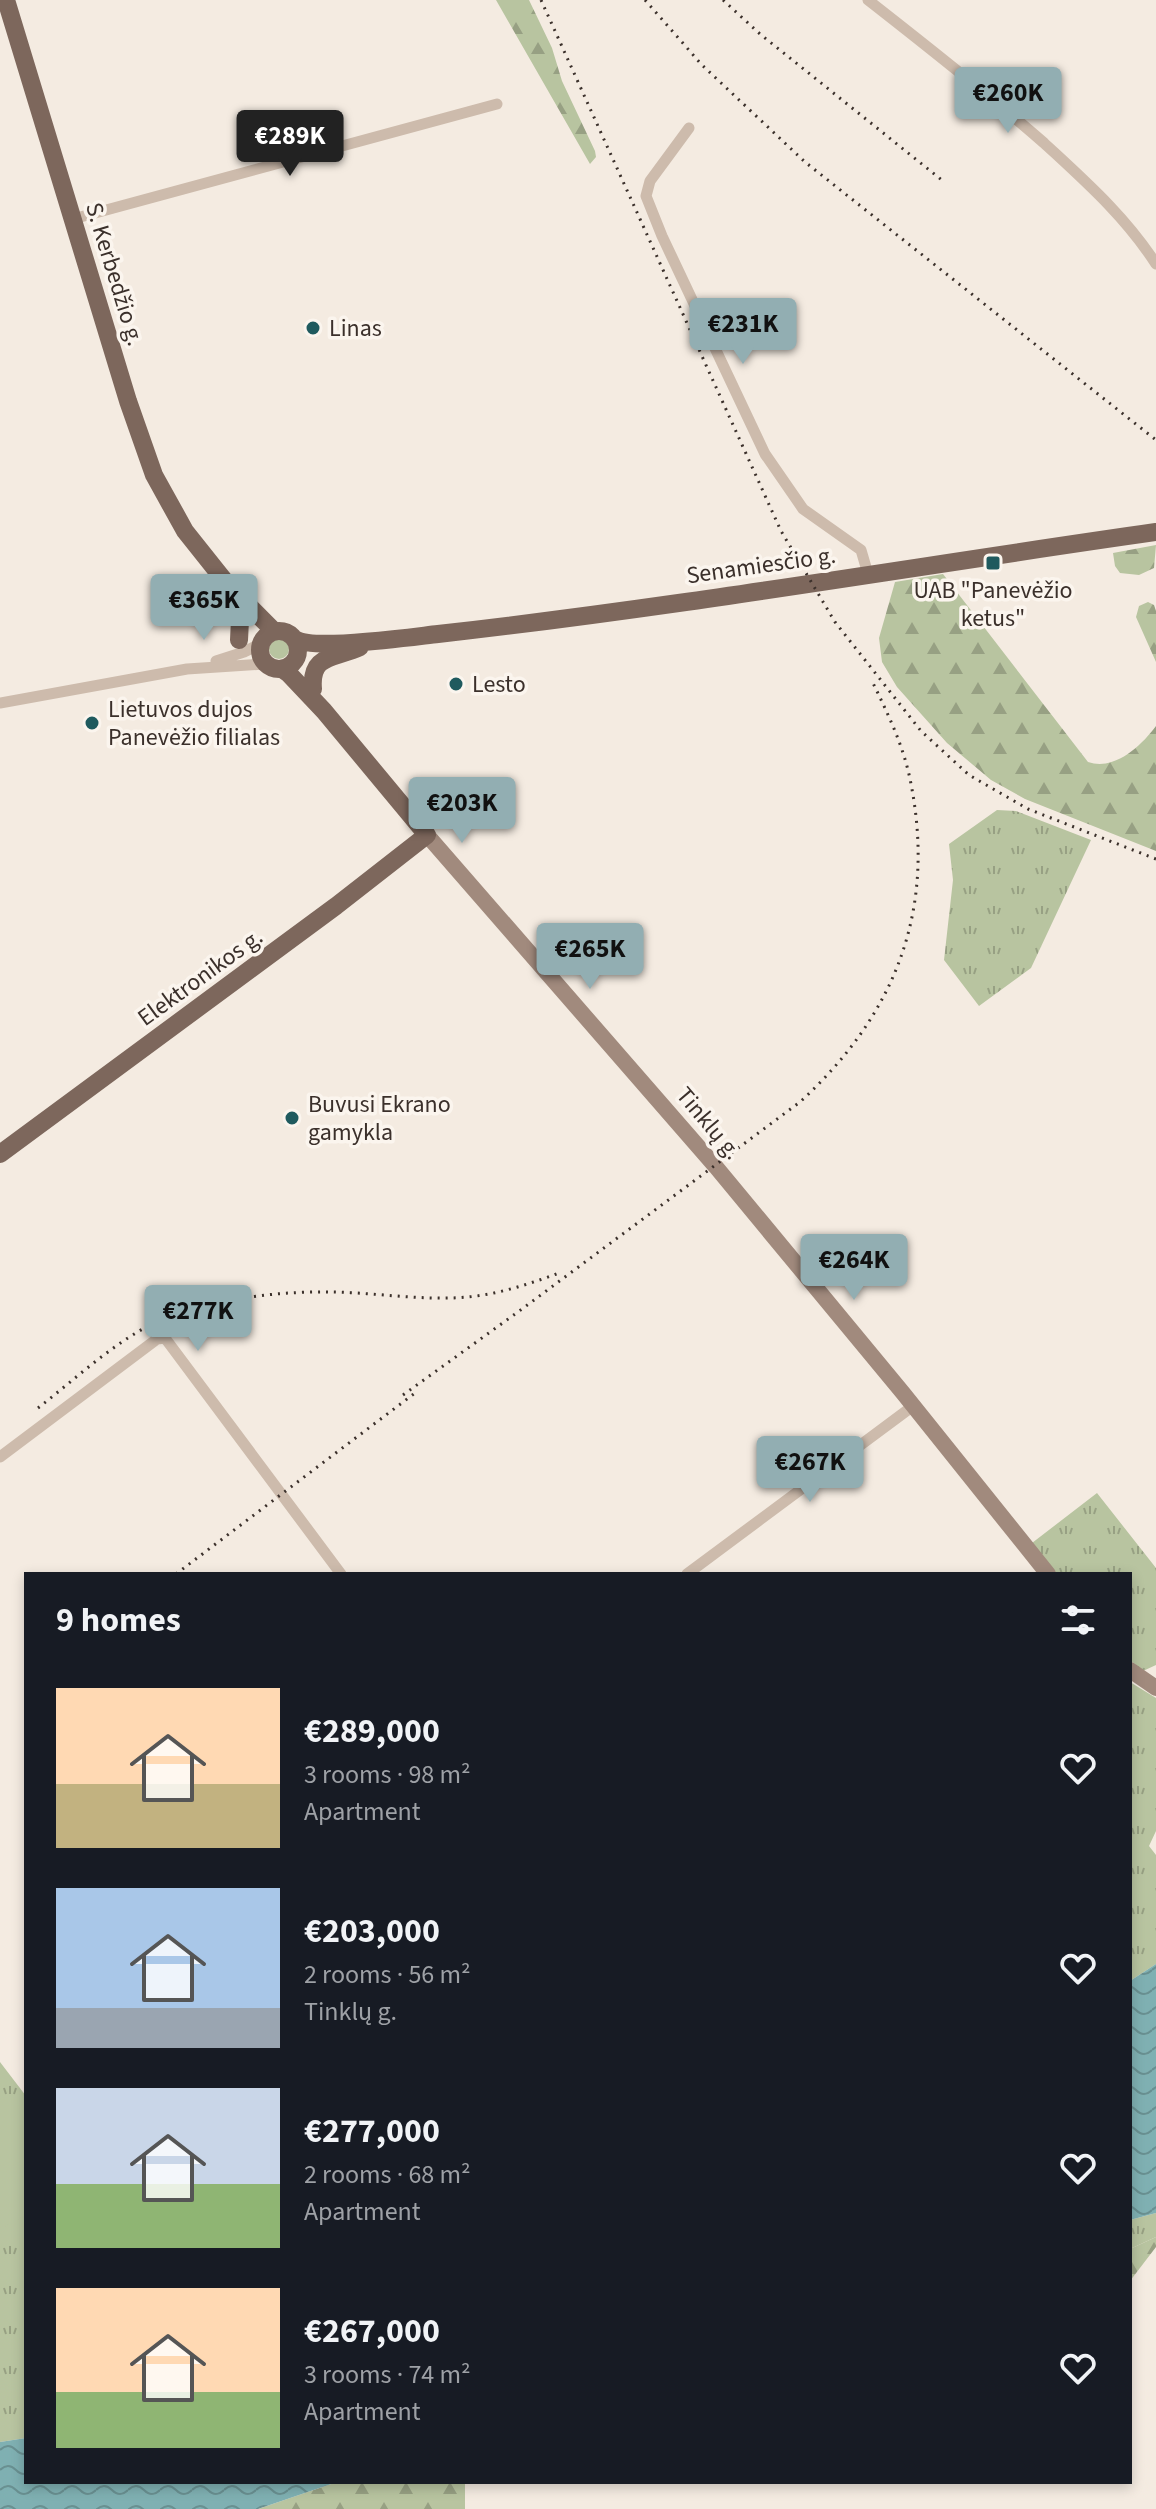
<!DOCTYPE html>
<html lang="en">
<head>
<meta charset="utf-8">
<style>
  :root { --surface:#171b24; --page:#20242c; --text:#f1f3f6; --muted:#9ea1a6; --accent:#92aeb2 }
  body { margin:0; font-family:"Source Sans 3",sans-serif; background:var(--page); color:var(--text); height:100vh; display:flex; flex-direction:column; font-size:30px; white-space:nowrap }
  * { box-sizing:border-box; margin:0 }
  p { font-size:26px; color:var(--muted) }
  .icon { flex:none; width:44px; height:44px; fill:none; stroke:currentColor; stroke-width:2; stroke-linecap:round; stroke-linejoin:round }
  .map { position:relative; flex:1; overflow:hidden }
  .details { position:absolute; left:24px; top:1572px; width:1108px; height:912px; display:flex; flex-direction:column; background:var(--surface); border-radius:0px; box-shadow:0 4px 12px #0003 }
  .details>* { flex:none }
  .price { position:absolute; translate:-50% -68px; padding:0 18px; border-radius:8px; background:var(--accent); color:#111; font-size:26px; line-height:52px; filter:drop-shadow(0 2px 4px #0008) }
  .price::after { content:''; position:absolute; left:50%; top:48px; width:24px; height:18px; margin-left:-12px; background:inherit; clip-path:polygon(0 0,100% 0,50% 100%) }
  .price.current { background:#222; color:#fff }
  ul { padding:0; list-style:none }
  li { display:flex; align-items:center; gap:24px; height:200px; padding:0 32px }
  li span { display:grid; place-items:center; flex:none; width:224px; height:160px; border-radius:0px; color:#555 }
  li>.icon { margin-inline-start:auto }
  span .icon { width:96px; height:96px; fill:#fffc; stroke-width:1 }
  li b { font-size:34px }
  h2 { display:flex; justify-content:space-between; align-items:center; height:96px; padding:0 32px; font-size:34px }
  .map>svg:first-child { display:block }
</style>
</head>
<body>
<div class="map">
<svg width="1156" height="2509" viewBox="0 0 1156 2509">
  <defs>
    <pattern id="grass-tufts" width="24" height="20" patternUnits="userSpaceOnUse" patternTransform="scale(2)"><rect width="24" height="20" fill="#b8c4a0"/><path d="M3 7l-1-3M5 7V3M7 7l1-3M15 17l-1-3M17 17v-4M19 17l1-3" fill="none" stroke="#97a083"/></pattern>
    <pattern id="forest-firs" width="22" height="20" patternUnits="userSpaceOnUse" patternTransform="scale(2)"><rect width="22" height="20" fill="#b8c4a0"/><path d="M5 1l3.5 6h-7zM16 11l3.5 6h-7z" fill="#97a083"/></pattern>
    <pattern id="water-waves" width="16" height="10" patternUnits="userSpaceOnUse" patternTransform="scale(2)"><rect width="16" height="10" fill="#7fb0b2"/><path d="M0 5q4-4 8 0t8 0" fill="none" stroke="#699091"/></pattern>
  </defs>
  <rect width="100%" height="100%" fill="#f4ebe1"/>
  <path fill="url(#grass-tufts)" d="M269 649a10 10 0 1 1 20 0a10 10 0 1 1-20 0Z
    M997 810 1016 811 1091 840 1031 968 979 1006 944 960 953 880 949 844Z
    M1097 1493 1156 1568V1665L1143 1671 1130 1660V1574H1057L1032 1543Z
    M1130 1682 1156 1698V1831L1149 1846 1156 1855V1964L1130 1981Z
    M0 2062 26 2096V2438L0 2442Z
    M1156 2213V2237L1130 2249V2220Z"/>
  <path fill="url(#forest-firs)" d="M496 0H529L552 48 562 81 595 151 596 157 590 164Z
    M1156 545 1154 568 1139 575 1120 573 1115 566 1113 553Z
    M943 574 1088 762C1115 771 1141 746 1156 726V851L1025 799 991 780 947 743 897 687 882 662 879 638 895 582Z
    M1148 602 1154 605 1156 611V662L1136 617 1139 606Z
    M1156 2237V2247L1130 2281V2249Z
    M337 2482H465V2509H258Z"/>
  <path fill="#b8c4a0" d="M0 2104 10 2109 26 2128V2215L0 2229Z"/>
  <path fill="url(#water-waves)" d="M1156 1964V2213L1130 2220V1981Z
    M26 2438V2482H337L258 2509H0V2442Z"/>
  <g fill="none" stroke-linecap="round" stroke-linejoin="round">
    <path stroke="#cdbbac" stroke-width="11" d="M868 0C928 47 987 93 1044 143 1085 181 1125 216 1156 264
      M689 128 650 181 646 196 662 236 765 454 803 509 861 550 868 574
      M73 219 497 104
      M216 661 244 652 260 644
      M0 703 187 669 265 664
      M0 1457 157 1339 165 1338 341 1574
      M687 1574 913 1406"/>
    <path stroke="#a18a7d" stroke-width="16" d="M427 835 716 1167 903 1393 1048 1574
      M1130 1670 1156 1688"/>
    <path stroke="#7d675c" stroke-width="18" d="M6 0 128 401 154 475 185 531 228 585 274 631
      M218 586 240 620 239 640
      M260 650a19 19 0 1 1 38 0a19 19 0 1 1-38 0Z
      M295 639C314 651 411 637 438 634 678 607 917 566 1156 532
      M313 689C310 654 334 659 360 647
      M0 1154 336 906 427 835 324 711 289 674 282 669"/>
    <path stroke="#3b302b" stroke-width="3" stroke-dasharray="2 6" stroke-linecap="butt" d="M541 0 781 531 835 622 921 731 969 775 1028 809 1156 859
      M645 0 702 65 805 162 1156 440
      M723 0 760 34 943 181
      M403 1395 522 1309 800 1102C896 1014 937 909 910 779 903 745 888 714 873 683
      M38 1408C82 1374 129 1327 184 1311 231 1297 286 1291 334 1292 379 1293 424 1301 468 1297 500 1294 532 1283 562 1272
      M176 1574 415 1393"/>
  </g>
  <g fill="#1f5a5e" stroke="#fbf5ee" stroke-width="3">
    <circle cx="313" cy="328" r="8"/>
    <rect x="985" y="555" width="16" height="16" rx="4"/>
    <circle cx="456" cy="684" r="8"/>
    <circle cx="92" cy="723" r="8"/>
    <circle cx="292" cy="1118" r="8"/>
  </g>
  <g text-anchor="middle" stroke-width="7" stroke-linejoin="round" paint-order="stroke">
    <g font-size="24" fill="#3b302b" stroke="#fbf5ee">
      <text transform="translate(115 274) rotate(73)" y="8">S. Kerbedžio g.</text>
      <text transform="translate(761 565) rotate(-8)" y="8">Senamiesčio g.</text>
      <text transform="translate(200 977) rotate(-36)" y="8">Elektronikos g.</text>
      <text transform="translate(709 1123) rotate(50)" y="8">Tinklų g.</text>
    </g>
    <g font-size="24" fill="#3b302b" stroke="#fbf5ee" text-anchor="start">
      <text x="329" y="336">Linas</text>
      <text x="993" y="598" text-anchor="middle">UAB "Panevėžio<tspan x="993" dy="28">ketus"</tspan></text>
      <text x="472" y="692">Lesto</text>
      <text x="108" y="717">Lietuvos dujos<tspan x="108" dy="28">Panevėžio filialas</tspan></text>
      <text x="308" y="1112">Buvusi Ekrano<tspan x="308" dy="28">gamykla</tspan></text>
    </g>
  </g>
</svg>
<b class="price" style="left:1008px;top:135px">€260K</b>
<b class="price current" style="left:290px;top:178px">€289K</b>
<b class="price" style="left:743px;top:366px">€231K</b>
<b class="price" style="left:204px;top:642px">€365K</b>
<b class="price" style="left:462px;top:845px">€203K</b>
<b class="price" style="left:590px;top:991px">€265K</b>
<b class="price" style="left:854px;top:1302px">€264K</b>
<b class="price" style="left:198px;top:1353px">€277K</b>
<b class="price" style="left:810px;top:1504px">€267K</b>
<section class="details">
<h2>9 homes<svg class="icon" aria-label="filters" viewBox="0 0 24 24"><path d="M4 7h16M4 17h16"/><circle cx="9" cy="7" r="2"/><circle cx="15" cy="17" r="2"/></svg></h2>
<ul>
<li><span style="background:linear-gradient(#ffd9b3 60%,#c2b280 0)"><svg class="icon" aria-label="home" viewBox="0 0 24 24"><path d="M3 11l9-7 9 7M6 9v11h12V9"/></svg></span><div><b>€289,000</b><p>3 rooms · 98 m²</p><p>Apartment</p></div><svg class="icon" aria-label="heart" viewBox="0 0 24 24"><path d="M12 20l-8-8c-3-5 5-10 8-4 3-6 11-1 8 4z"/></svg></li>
<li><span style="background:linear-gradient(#a9c7e8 75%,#9aa5b1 0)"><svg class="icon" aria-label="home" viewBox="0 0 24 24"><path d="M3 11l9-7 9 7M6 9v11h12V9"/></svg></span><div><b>€203,000</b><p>2 rooms · 56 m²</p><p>Tinklų g.</p></div><svg class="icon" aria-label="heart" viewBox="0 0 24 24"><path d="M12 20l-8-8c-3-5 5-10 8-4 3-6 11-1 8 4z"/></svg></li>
<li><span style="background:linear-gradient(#c9d6e8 60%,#8fb573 0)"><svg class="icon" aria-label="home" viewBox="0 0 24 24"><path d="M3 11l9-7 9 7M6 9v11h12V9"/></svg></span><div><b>€277,000</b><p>2 rooms · 68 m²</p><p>Apartment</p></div><svg class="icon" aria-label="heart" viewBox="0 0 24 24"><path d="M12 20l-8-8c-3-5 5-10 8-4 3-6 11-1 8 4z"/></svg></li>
<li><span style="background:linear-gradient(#ffd9b3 65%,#8fb573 0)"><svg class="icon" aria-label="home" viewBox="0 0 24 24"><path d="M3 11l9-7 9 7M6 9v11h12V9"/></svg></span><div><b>€267,000</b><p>3 rooms · 74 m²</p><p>Apartment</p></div><svg class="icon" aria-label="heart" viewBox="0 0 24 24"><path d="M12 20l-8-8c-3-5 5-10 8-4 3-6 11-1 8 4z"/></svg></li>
</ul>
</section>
</div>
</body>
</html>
